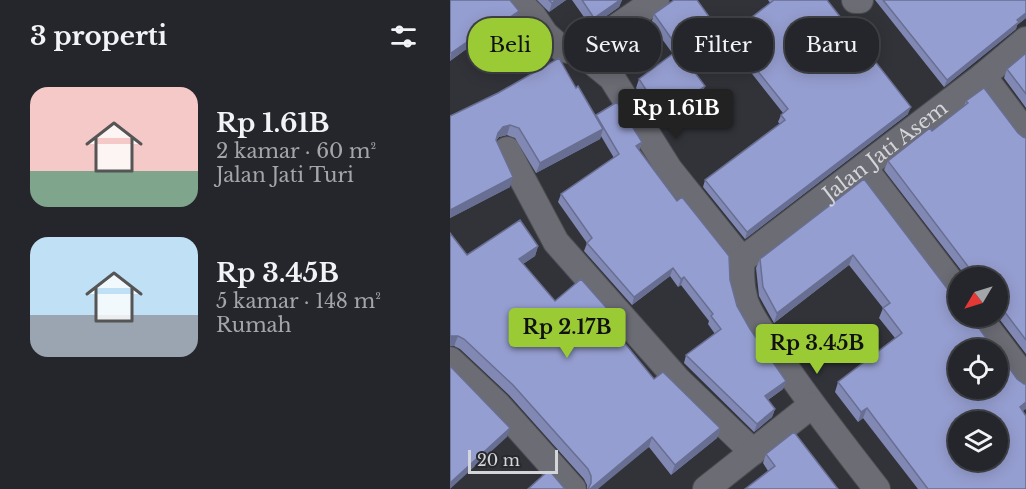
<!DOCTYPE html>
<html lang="id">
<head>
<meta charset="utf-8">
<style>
  :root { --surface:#25262b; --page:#2d2e33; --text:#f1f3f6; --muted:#a3a5a9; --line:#424347; --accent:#9acb35 }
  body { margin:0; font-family:"Libre Baskerville",serif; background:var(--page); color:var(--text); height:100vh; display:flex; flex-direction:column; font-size:22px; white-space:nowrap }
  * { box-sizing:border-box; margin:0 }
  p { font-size:20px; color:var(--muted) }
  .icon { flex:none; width:33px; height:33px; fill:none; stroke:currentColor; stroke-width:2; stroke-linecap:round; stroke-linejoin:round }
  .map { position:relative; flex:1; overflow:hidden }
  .panel { display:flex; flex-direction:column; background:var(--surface); width:450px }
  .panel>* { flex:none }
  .top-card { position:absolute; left:18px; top:18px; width:468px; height:54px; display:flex; gap:12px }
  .needle { width:39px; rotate:232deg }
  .fabs { position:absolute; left:498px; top:267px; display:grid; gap:12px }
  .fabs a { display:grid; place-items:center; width:60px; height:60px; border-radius:50%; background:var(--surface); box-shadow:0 3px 15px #0003,0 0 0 2px var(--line); font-size:30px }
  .scale { position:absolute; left:18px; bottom:15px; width:90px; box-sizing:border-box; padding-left:6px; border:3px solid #d4d5d9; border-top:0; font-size:16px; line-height:21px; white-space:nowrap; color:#d4d5d9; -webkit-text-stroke:4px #27292f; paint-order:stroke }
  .price { position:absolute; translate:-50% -51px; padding:0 14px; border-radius:6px; background:var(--accent); color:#111; font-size:20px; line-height:39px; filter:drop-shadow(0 2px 3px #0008) }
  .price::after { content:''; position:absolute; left:50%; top:36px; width:18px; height:14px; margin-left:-9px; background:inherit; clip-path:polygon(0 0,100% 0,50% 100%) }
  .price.active { background:#222; color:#fff }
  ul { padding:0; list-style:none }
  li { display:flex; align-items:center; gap:18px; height:150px; padding:0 30px }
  li span { display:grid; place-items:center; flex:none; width:168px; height:120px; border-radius:18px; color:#555 }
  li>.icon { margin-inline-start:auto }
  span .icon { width:72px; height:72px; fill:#fffc; stroke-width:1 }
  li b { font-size:26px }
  h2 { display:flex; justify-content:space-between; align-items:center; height:72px; padding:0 30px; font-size:26px }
  .tag { padding:0 21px; border-radius:24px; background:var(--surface); box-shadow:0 3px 15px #0003,0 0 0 2px var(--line); font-size:21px; line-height:54px }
  .tag.active { background:var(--accent); color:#111 }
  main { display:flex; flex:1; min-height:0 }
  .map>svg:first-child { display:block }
</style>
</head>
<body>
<main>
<section class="panel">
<h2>3 properti<svg class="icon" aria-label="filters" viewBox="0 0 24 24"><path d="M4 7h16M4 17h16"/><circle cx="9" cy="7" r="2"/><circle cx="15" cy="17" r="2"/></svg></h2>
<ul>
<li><span style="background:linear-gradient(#f6c9c9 70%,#7fa58c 0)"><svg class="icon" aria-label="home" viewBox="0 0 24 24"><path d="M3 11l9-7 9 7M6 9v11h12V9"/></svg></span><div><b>Rp 1.61B</b><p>2 kamar · 60 m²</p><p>Jalan Jati Turi</p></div></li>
<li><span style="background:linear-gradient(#bfe0f5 65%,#9aa5b1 0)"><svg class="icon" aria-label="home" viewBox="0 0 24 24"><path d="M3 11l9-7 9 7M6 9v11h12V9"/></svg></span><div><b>Rp 3.45B</b><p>5 kamar · 148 m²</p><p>Rumah</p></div></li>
</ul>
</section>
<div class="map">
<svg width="576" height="489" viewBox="0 0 576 489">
  <rect width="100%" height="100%" fill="#313339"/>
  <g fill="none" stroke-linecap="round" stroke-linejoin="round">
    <defs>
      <g id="street">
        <path d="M67 0 83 16 95 34 112 49 130 52 162 78 219 169 292 260"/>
        <path d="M405 0H410"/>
        <path d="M130 52 206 0"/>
        <path d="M533 76 576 133"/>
        <path d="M57 150 106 242 229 381 303 452"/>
        <path d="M414 168 508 291"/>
        <path id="s1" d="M292 260 533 76 576 40"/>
        <path d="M292 260C290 275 291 287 295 301 302 321 317 338 328 356 359 402 393 445 427 489"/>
        <path d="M528 316 576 379"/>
        <path d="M0 360 48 405 123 489"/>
        <path d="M256 489 362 405"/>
      </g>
    </defs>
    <use href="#street" stroke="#4d4e54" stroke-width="28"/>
    <use href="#street" stroke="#6b6c74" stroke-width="26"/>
  </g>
  <path fill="#8088b3" d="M0 0 66 20 29 46 26 42 0 61Z
    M87 0H116L99 12Z
    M122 0H172L169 7 141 27Z
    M318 0H377L458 114 295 239 253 187 255 180 330 124 328 122 331 115 333 113 277 42 279 35 320 3Z
    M425 0H576V18L567 25 566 29 494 87Z
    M204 14 260 31 230 53 252 95 210 126 186 88 189 79 223 54 201 24Z
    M576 53V108L554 78 557 69Z
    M126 88 146 116 192 142 189 150 280 280 287 306 300 329 336 381 333 389 318 400 325 409 322 417 304 432 234 363 236 355 265 334 258 324 259 321 231 285 228 287 220 276 182 305 134 251 137 243 108 202 111 194 164 158 151 136 150 139 86 173 65 138 57 135 49 137 46 141 60 187 0 218V116Z
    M516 101 573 137 576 138V354L547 316 548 278H517L434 170 438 161 482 131 514 106Z
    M414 179 573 411 576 489H468L413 418 408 422 385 392 388 382 445 338 429 318 433 308 399 265 324 323 309 296 306 268 310 259Z
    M88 246 85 256 73 264 105 301 161 313 158 322 204 379 270 428 267 438 221 475 199 447 137 489V485L134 479 59 395 10 349 4 346 17 255Z
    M316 454 388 489 318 471 313 463Z"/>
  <path fill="#686f92" d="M106 0H116L99 12 102 3Z
    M170 0H172L169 7 141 27 144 18Z
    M69 11 66 20 29 46 32 37Z
    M576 13V18L567 25 566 29 494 87 497 80Z
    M263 22 260 31 225 57 228 48Z
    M30 33 26 42 0 61 1 53Z
    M255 86 252 95 210 126 213 116Z
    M461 107 458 114 295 239 297 232Z
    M60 125 57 135 49 137 44 143 48 133 53 127Z
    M153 129 150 139 86 173 90 163Z
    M192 142 189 150 183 154 186 146Z
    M63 177 60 187 0 218V210Z
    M88 246 85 256 65 269 69 259Z
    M403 255 399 265 324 323 327 313Z
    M223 268 220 276 182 305 184 297Z
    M234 277 231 285 228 287 231 279Z
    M161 313 157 323 154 318Z
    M0 336H8L4 346H0Z
    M336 381 333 389 312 404 315 396Z
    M576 402V409L566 416 570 407Z
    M417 408 413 418 408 422 411 412Z
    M325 409 322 417 304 432 307 424Z
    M60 428 57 437 0 489V483Z
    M270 428 267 438 221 475 225 465Z
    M202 437 199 447 148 489H140Z"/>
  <path fill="#959ed0" stroke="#686f92" stroke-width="1.5" fill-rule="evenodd" d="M0 0H60L69 11 32 37 30 33 1 53 0 52Z
    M99 0H106L102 3Z
    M132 0H170L144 18Z
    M224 0H247L263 22 228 48 204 14Z
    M324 0H377L461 107 297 232 255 180 335 120 331 115 338 109 279 35Z
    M433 0H576V13L567 20 569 22 497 80Z
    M228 50 255 86 213 116 189 79Z
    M576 53V94L557 69Z
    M109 58 126 88 128 86 153 129 90 163 69 128 60 125 53 127 48 133 46 140 63 177 0 210V116L48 93Z
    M534 88 568 133 573 137 576 138V340L548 303V278H525L523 273 438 161 480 128 482 131 518 103 516 101Z
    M167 102 192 142 186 146 227 201 232 197 279 256 280 280 287 306 300 329 336 381 315 396 325 409 307 424 236 355 271 329 261 316 263 314 234 277 231 279 223 268 184 297 137 243 142 238 111 194 169 154 146 115Z
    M414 179 499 291 505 295 508 296V316H520L545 350H508V388H548V352L567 379 574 384H576V402L570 407 576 416V489H478L417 408 411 412 388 382 452 333 433 308 440 303 403 255 327 313 313 287 310 259ZM508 422H548V460H508Z
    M70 220 88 246 69 259 105 301 131 279 161 313 154 318 204 379 213 372 270 428 225 465 202 437 140 489H138L141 483V476L138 469 63 385 14 339 8 336H0V233L17 255Z
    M0 366 60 428 0 483Z
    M344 432 388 489H295L325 466 316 454Z
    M99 470 115 489H78Z"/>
  <g text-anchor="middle" stroke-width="6" stroke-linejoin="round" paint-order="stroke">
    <g font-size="20" fill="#d4d5d9" stroke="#27292f">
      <text dy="7" stroke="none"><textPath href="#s1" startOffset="180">Jalan Jati Asem</textPath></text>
    </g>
  </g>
</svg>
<div class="fabs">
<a><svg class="needle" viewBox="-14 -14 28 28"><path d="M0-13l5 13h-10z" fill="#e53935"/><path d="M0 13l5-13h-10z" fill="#a3a5a9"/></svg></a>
<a><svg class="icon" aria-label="locate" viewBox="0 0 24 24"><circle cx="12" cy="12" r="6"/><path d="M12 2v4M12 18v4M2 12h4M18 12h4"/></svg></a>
<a><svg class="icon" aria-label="layers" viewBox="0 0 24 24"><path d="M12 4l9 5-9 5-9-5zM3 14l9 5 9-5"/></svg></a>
</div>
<div class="scale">20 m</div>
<b class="price active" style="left:226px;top:140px">Rp 1.61B</b>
<b class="price" style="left:117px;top:359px">Rp 2.17B</b>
<b class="price" style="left:367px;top:375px">Rp 3.45B</b>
<div class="top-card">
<a class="tag active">Beli</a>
<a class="tag">Sewa</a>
<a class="tag">Filter</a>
<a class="tag">Baru</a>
</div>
</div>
</main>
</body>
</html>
